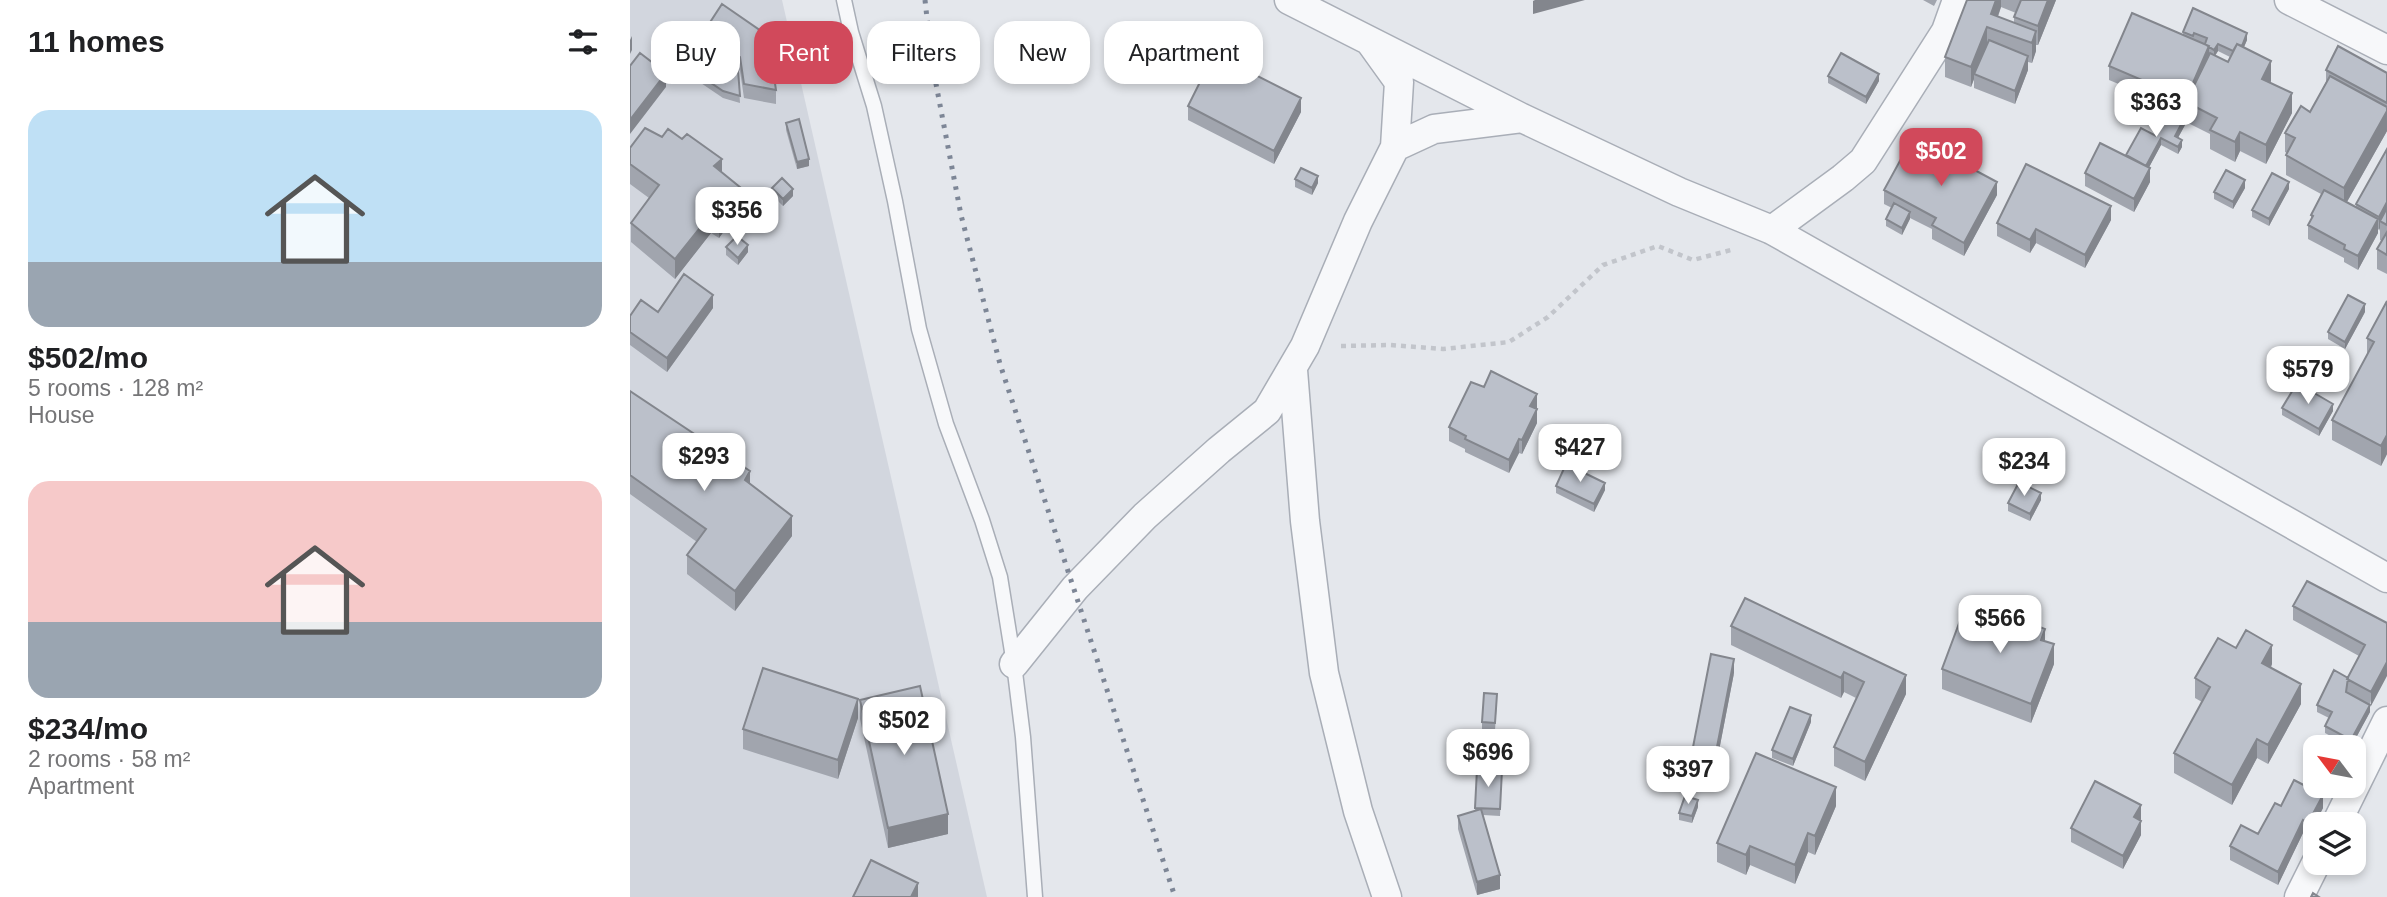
<!DOCTYPE html>
<html lang="en">
<head>
<meta charset="utf-8">
<style>
  :root { --surface:#fff; --page:#f6f6f6; --text:#202124; --muted:#757577; --accent:#d1495b }
  body { margin:0; font-family:Helvetica,sans-serif; background:var(--page); color:var(--text); height:100vh; display:flex; flex-direction:column; font-size:26px; white-space:nowrap }
  * { box-sizing:border-box; margin:0 }
  p { font-size:23px; color:var(--muted) }
  .icon { flex:none; width:38px; height:38px; fill:none; stroke:currentColor; stroke-width:2; stroke-linecap:round; stroke-linejoin:round }
  .map { position:relative; flex:1; overflow:hidden }
  .side { display:flex; flex-direction:column; background:var(--surface); width:630px }
  .side>* { flex:none }
  .banner { position:absolute; left:21px; top:21px; width:665px; height:63px; display:flex; gap:14px }
  .needle { width:46px; rotate:302deg }
  .buttons { position:absolute; left:1673px; top:735px; display:grid; gap:14px }
  .buttons a { display:grid; place-items:center; width:63px; height:63px; border-radius:14px; background:var(--surface); box-shadow:0 4px 10px #0003; font-size:35px }
  .price { position:absolute; translate:-50% -60px; padding:0 16px; border-radius:14px; background:#fff; color:#222; font-size:23px; line-height:46px; filter:drop-shadow(0 2px 4px #0008) }
  .price::after { content:''; position:absolute; left:50%; top:42px; width:21px; height:16px; margin-left:-10px; background:inherit; clip-path:polygon(0 0,100% 0,50% 100%) }
  .price.active { background:var(--accent); color:#fff }
  ul { padding:0; list-style:none }
  li { display:grid; align-content:center; gap:14px; height:371px; padding:0 28px }
  li span { display:grid; place-items:center; height:217px; border-radius:21px; color:#555 }
  li>.icon { margin-inline-start:auto }
  span .icon { width:126px; height:126px; fill:#fffc; stroke-width:1 }
  li b { font-size:30px }
  h2 { display:flex; justify-content:space-between; align-items:center; height:84px; padding:0 28px; font-size:30px }
  .chip { padding:0 24px; border-radius:21px; background:var(--surface); box-shadow:0 4px 10px #0003; font-size:24px; line-height:63px }
  .chip.active { background:var(--accent); color:#fff }
  main { display:flex; flex:1; min-height:0 }
  .map>svg:first-child { display:block }
</style>
</head>
<body>
<main>
<section class="side">
<h2>11 homes<svg class="icon" aria-label="filters" viewBox="0 0 24 24"><path d="M4 7h16M4 17h16"/><circle cx="9" cy="7" r="2"/><circle cx="15" cy="17" r="2"/></svg></h2>
<ul>
<li><span style="background:linear-gradient(#bfe0f5 70%,#9aa5b1 0)"><svg class="icon" aria-label="home" viewBox="0 0 24 24"><path d="M3 11l9-7 9 7M6 9v11h12V9"/></svg></span><div><b>$502/mo</b><p>5 rooms · 128 m²</p><p>House</p></div></li>
<li><span style="background:linear-gradient(#f6c9c9 65%,#9aa5b1 0)"><svg class="icon" aria-label="home" viewBox="0 0 24 24"><path d="M3 11l9-7 9 7M6 9v11h12V9"/></svg></span><div><b>$234/mo</b><p>2 rooms · 58 m²</p><p>Apartment</p></div></li>
</ul>
</section>
<div class="map">
<svg width="1757" height="897" viewBox="0 0 1757 897">
  <rect width="100%" height="100%" fill="#e4e7ec"/>
  <path fill="#d2d6de" d="M0 0H152L357 897H0Z"/>
  <g fill="none" stroke-linecap="round" stroke-linejoin="round">
    <defs>
      <path id="service" d="M214 0 221 32 244 106 265 201 289 329 316 424 352 520 370 577 384 664 393 737 405 897"/>
      <path id="minor" d="M659 0 892 118 1049 192 1142 230 1757 578
        M1659 0 1757 50
        M741 43 769 82 765 147
        M1142 230 1213 178 1233 161 1316 31 1327 0
        M663 370 675 521 694 673 728 811 757 897
        M384 664 445 588 515 516 589 450 637 411 675 346 728 221 765 147 804 129 892 118
        M1706 824 1757 721
        M1669 897 1686 863"/>
    </defs>
    <use href="#service" stroke="#a9aeb7" stroke-width="17"/>
    <use href="#minor" stroke="#a9aeb7" stroke-width="31"/>
    <path stroke="#c2c5cb" stroke-width="4.5" stroke-dasharray="5 5" stroke-linecap="butt" d="M711 346 760 345 813 349 879 342 918 317 973 265 1028 246 1063 260 1101 250"/>
    <use href="#service" stroke="#f7f8fa" stroke-width="14"/>
    <use href="#minor" stroke="#f7f8fa" stroke-width="28"/>
    <path stroke="#7d8696" stroke-width="5" stroke-dasharray="3.5 7" stroke-linecap="butt" d="M295 0 302 63 331 215 370 364 545 897"/>
  </g>
  <path fill="#a1a5ae" fill-rule="evenodd" d="M1293 0H1307L1304 6Z
    M1337 0H1426L1408 45H1406V51L1402 63 1398 62V70L1385 104 1344 88V79L1341 87 1315 77V57ZM1371 7 1386 13 1384 17V23L1368 17Z
    M75 30 150 58 144 78 146 90V104L114 98 110 71 75 44Z
    M1553 32 1617 40 1614 47 1641 81 1640 83 1662 113 1636 164 1610 151 1605 162 1580 149V134L1556 122V112L1479 80V66L1553 35ZM1588 51 1600 57 1598 62 1585 56Z
    M62 70H108L110 103 93 98 62 77Z
    M1696 70 1757 73V131L1717 202 1726 207V204L1757 149V274L1747 269V249L1752 241 1750 240V228L1748 230V233L1728 270 1714 262V258L1678 239V225L1681 220V215L1691 194 1656 175V155L1657 153 1655 152V133L1680 112 1696 82Z
    M1198 76 1249 81 1236 104 1198 83Z
    M558 106 671 112 644 164 558 120Z
    M156 123 179 166 167 169 156 130Z
    M1555 125 1548 138 1552 147 1548 154 1531 145 1519 167 1520 182 1504 212 1455 186V173L1496 156 1526 136Z
    M0 148 92 173 111 208 89 238 81 233 45 279 1 242V223L19 198 0 184Z
    M665 179 688 183 682 195 665 187Z
    M142 188 163 196 153 206 142 195Z
    M1615 188 1603 209 1584 199V192Z
    M1659 189 1639 226 1622 217V210Z
    M1254 190 1367 195 1334 256 1302 239V229L1280 218 1272 235 1256 226V219L1262 208 1254 204Z
    M1481 220 1455 268 1406 243 1400 253 1367 236V223Z
    M96 247 118 252 108 265 96 255Z
    M1757 301V454L1751 466 1702 440V420L1737 356V338Z
    M83 308 37 372 0 345V316L28 312Z
    M1735 312 1715 349 1698 339V332Z
    M854 387 907 408V423L892 454 889 453 879 473 835 452V449L819 441V427Z
    M0 391 120 484 162 536 105 611 57 574V555L67 542 0 494Z
    M1652 408 1703 411 1689 436 1652 415Z
    M926 486 975 490 964 512 926 493Z
    M1411 500 1400 521 1378 511V503Z
    M1663 606 1757 623 1740 705V712L1721 747 1695 733V726L1699 718 1687 712V705L1718 678 1729 656 1663 620Z
    M1101 626 1276 694 1235 781 1204 766V747L1226 698 1214 692 1211 698 1101 645Z
    M1415 641 1424 664 1401 723 1312 689V669Z
    M1606 648 1642 664 1641 668 1671 704 1638 764 1627 758 1602 805 1544 773V753L1572 702 1565 698V678Z
    M1104 673 1081 792 1058 787V773Z
    M230 700 318 834 258 848 230 719Z
    M867 701 865 730 852 729V722Z
    M228 718 208 779 113 749V729Z
    M1181 722 1163 766 1142 758V750Z
    M847 769 872 770 870 816 853 815 870 889 847 895 828 829V816L845 811Z
    M1206 806 1185 855 1178 852 1165 884 1120 865 1116 875 1087 862V843Z
    M1651 806 1693 808 1678 837 1673 833 1648 885 1600 860V846L1628 834Z
    M1068 807 1062 823 1049 820V813Z
    M1511 819V835L1493 869 1441 842V828Z"/>
  <path fill="#83868d" d="M905 0H955L903 14V1Z
    M1366 0H1371V7L1363 29 1361 14Z
    M1418 0H1426L1408 45V26Z
    M1357 27V46L1344 74V79L1341 87V67Z
    M1406 31V51L1402 63V43Z
    M1617 33V40L1608 61V53Z
    M2 36V50L0 54V40Z
    M150 44V58L143 83V70Z
    M1588 44V51L1584 57V50Z
    M1579 46V59L1556 102V99Z
    M1398 56V70L1385 104V91Z
    M1641 61V81L1632 99V79Z
    M36 73V87L0 134V120Z
    M1249 74V81L1236 104V97Z
    M1662 93V113L1636 164V145Z
    M671 98V112L644 164V151Z
    M1757 111V131L1714 207V188Z
    M1555 117V125L1545 143V136Z
    M1610 132V151L1605 162V142Z
    M1531 138V145L1516 173V166Z
    M1552 140V147L1548 154V147Z
    M92 159V178L84 166Z
    M179 159V166L167 169V162Z
    M1520 168V182L1504 212V199Z
    M688 176V183L682 195V188Z
    M1615 180V188L1603 209V202Z
    M1367 182V195L1334 256V243Z
    M1659 182V189L1639 226V219Z
    M111 188V208L89 238V218Z
    M163 189V196L153 206V199Z
    M1757 202V216L1750 221V228L1749 231V217Z
    M1481 206V220L1455 268V255Z
    M1280 212V219L1272 235V228Z
    M81 214V233L45 279V259Z
    M1748 219V233L1728 270V256Z
    M1406 229V243L1400 253V240Z
    M118 245V252L108 265V258Z
    M83 295V308L37 372V358Z
    M1735 304V312L1715 349V342Z
    M907 394V408L900 420V406Z
    M1703 404V411L1689 436V429Z
    M907 409V423L892 454V440Z
    M1757 435V454L1751 466V446Z
    M889 439V453L879 473V460Z
    M120 471V491L115 480Z
    M975 483V490L964 512V504Z
    M1411 493V500L1400 521V514Z
    M162 516V536L105 611V591Z
    M1415 629V649L1411 640Z
    M1424 644V664L1401 723V704Z
    M1642 645V664L1632 683V663Z
    M1104 659V673L1081 792V778Z
    M1757 662V676L1741 706V692Z
    M1214 672V692L1211 698V678Z
    M1276 675V694L1235 781V762Z
    M1671 684V704L1638 764V745Z
    M228 699V718L208 779V760Z
    M1740 705V712L1721 747V740Z
    M1181 715V722L1163 766V759Z
    M1627 739V758L1602 805V785Z
    M1206 787V806L1185 855V836Z
    M1693 795V808L1678 837V823Z
    M1068 800V807L1062 823V816Z
    M1511 805V819L1504 831V817Z
    M318 814V834L258 848V828Z
    M1673 820V833L1648 885V872Z
    M1511 821V835L1493 869V856Z
    M1178 833V852L1165 884V865Z
    M1120 846V865L1116 875V855Z
    M870 875V889L847 895V882Z
    M288 883V897H281Z"/>
  <path fill="#bbc0ca" stroke="#83868d" stroke-width="2" d="M1337 0H1366L1361 14 1406 31 1402 43 1357 27 1341 67 1315 57Z
    M1391 0H1418L1408 26 1384 17Z
    M92 4 150 44 143 70 146 90 114 84 110 57 75 30Z
    M1563 8 1617 33 1612 46 1607 44 1603 51 1588 44 1584 50 1575 44 1577 38 1564 33 1563 36 1553 32Z
    M1502 13 1579 46 1556 99 1479 66Z
    M1359 40 1398 56 1385 91 1344 74Z
    M1607 44 1641 61 1632 79 1662 93 1636 145 1610 132 1605 142 1580 130 1587 118 1556 102 1580 53 1598 62Z
    M1708 46 1757 73V103L1696 70Z
    M79 49 108 70 110 96 93 91 62 70Z
    M10 53 36 73 0 120V66Z
    M1211 53 1249 74 1236 97 1198 76Z
    M584 54 671 98 644 151 558 106Z
    M1700 76 1757 107V111L1714 188 1656 155 1665 138 1655 133 1671 106 1680 112Z
    M1540 110 1555 117 1545 136 1552 140 1548 147 1531 138 1516 166 1496 155 1511 128 1526 136Z
    M169 119 179 159 167 162 156 123Z
    M15 128 32 137 38 129 52 139 57 134 92 159 84 166 111 188 89 218 81 214 45 259 1 223 29 185 0 164V148Z
    M1283 137 1367 182 1334 243 1302 225 1306 218 1254 190Z
    M1470 143 1520 168 1504 199 1455 173Z
    M1757 149V202L1749 217 1726 204Z
    M1396 164 1481 206 1455 255 1406 229 1400 240 1367 223Z
    M671 168 688 176 682 188 665 179Z
    M1596 170 1615 180 1603 202 1584 192Z
    M1642 173 1659 182 1639 219 1622 210Z
    M152 178 163 189 153 199 142 188Z
    M1694 190 1748 219 1728 256 1714 249 1715 245 1678 225 1683 216 1681 215Z
    M1264 203 1280 212 1272 228 1256 219Z
    M1757 208V225L1750 221Z
    M1757 232V255L1747 249Z
    M107 236 118 245 108 258 96 247Z
    M54 274 83 295 37 358 0 332V316L11 300 28 312Z
    M1718 295 1735 304 1715 342 1698 332Z
    M1757 301V435L1751 446 1702 420 1744 342 1737 338Z
    M861 371 907 394 900 406 907 409 892 440 889 439 879 460 835 439 836 436 819 427 841 382 854 387Z
    M1667 383 1703 404 1689 429 1652 408Z
    M0 391 120 471 115 480 162 516 105 591 57 555 76 529 0 475Z
    M936 464 975 483 964 504 926 486Z
    M1389 482 1411 493 1400 514 1378 503Z
    M1677 581 1757 623V662L1741 692 1717 679 1735 645 1663 606Z
    M1115 598 1276 675 1235 762 1204 747 1234 682 1214 672 1211 678 1101 626Z
    M1334 610 1378 627 1382 616 1415 629 1411 640 1424 644 1401 704 1312 669Z
    M1616 630 1642 645 1632 663 1671 684 1638 745 1627 739 1602 785 1544 753 1580 687 1565 678 1588 638 1606 648Z
    M1081 654 1104 659 1081 778 1058 773Z
    M133 668 228 699 208 760 113 729Z
    M1704 670 1718 678 1716 692 1740 705 1721 740 1695 726 1702 712 1687 705Z
    M290 686 318 814 258 828 230 700Z
    M854 693 867 694 865 723 852 722Z
    M1160 707 1181 715 1163 759 1142 750Z
    M1126 753 1206 787 1185 836 1178 833 1165 865 1120 846 1116 855 1087 843Z
    M847 769 872 770 870 809 845 808Z
    M1664 780 1693 795 1678 823 1673 820 1648 872 1600 846 1611 825 1628 834 1645 803 1651 806Z
    M1465 781 1511 805 1504 817 1511 821 1493 856 1441 828Z
    M1055 796 1068 800 1062 816 1049 813Z
    M851 809 870 875 847 882 828 816Z
    M241 860 288 883 281 897H223Z
    M1683 893 1689 897H1681Z"/>
</svg>
<div class="buttons">
<a><svg class="needle" viewBox="-14 -14 28 28"><path d="M0-13l5 13h-10z" fill="#e53935"/><path d="M0 13l5-13h-10z" fill="#757577"/></svg></a>
<a><svg class="icon" aria-label="layers" viewBox="0 0 24 24"><path d="M12 4l9 5-9 5-9-5zM3 14l9 5 9-5"/></svg></a>
</div>
<b class="price" style="left:1526px;top:139px">$363</b>
<b class="price active" style="left:1311px;top:188px">$502</b>
<b class="price" style="left:107px;top:247px">$356</b>
<b class="price" style="left:1678px;top:406px">$579</b>
<b class="price" style="left:950px;top:484px">$427</b>
<b class="price" style="left:74px;top:493px">$293</b>
<b class="price" style="left:1394px;top:498px">$234</b>
<b class="price" style="left:1370px;top:655px">$566</b>
<b class="price" style="left:274px;top:757px">$502</b>
<b class="price" style="left:858px;top:789px">$696</b>
<b class="price" style="left:1058px;top:806px">$397</b>
<div class="banner">
<a class="chip">Buy</a>
<a class="chip active">Rent</a>
<a class="chip">Filters</a>
<a class="chip">New</a>
<a class="chip">Apartment</a>
</div>
</div>
</main>
</body>
</html>
